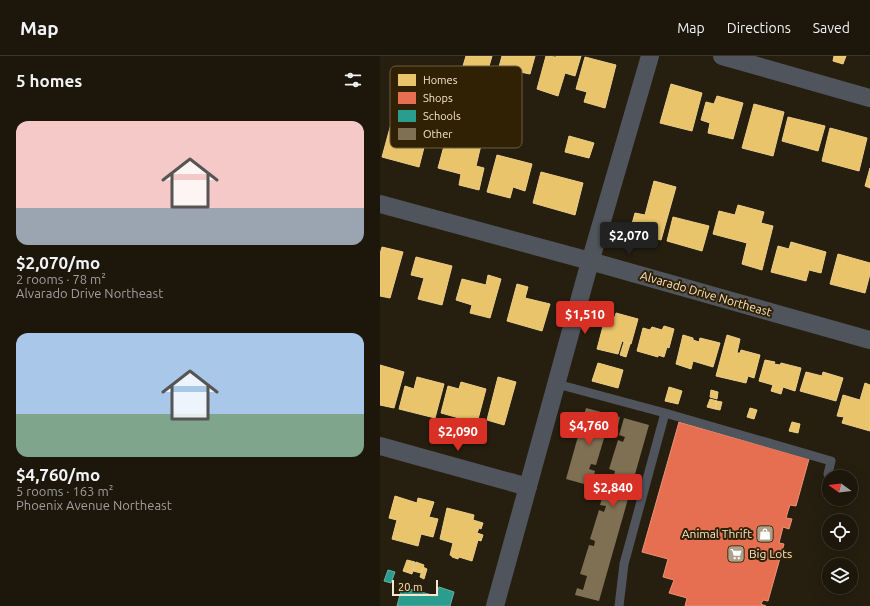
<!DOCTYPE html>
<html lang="en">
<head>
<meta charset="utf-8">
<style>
  :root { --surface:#1c160b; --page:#292319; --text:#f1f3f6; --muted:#a09f9d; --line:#3a352c; --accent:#d93025 }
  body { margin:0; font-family:Ubuntu,sans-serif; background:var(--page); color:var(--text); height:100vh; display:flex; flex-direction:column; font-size:15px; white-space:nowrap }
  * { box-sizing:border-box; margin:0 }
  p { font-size:13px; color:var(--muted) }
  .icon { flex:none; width:22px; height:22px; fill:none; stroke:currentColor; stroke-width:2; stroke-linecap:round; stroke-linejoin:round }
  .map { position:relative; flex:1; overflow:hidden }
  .side { display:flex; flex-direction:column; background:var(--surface); width:380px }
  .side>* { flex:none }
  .needle { width:26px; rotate:285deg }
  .fabs { position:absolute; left:442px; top:414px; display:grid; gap:8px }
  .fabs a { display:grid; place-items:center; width:36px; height:36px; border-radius:50%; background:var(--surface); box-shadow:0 4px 16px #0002,0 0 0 1px var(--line); font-size:20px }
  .scale { position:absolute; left:12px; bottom:10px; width:46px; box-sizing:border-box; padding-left:4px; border:2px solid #f7e7cc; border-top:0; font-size:11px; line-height:14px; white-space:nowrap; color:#f7e7cc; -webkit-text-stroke:3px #302105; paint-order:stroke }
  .price { position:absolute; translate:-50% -34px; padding:0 9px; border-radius:4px; background:var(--accent); color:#fff; font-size:13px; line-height:26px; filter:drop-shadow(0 1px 2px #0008) }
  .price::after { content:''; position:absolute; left:50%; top:24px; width:12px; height:9px; margin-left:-6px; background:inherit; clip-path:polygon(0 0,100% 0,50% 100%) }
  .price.active { background:#222; color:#fff }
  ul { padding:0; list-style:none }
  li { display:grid; align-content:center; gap:8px; height:212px; padding:0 16px }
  li span { display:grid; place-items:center; height:124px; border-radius:12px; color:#555 }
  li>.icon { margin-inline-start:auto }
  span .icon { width:72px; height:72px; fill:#fffc; stroke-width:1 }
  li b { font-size:17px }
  h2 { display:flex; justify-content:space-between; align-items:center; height:48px; padding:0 16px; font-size:17px }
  header { display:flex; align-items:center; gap:24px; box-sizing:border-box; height:56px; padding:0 20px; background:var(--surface); border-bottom:1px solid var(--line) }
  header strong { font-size:19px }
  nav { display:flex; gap:22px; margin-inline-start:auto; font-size:14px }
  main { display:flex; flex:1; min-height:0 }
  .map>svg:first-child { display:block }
</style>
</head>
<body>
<header>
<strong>Map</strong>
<nav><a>Map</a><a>Directions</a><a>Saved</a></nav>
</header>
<main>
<section class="side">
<h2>5 homes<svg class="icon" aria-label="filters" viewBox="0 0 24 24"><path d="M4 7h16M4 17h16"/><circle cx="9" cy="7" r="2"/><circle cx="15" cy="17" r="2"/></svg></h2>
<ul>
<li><span style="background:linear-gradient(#f6c9c9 70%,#9aa5b1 0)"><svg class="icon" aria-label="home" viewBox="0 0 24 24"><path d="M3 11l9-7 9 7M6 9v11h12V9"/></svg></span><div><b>$2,070/mo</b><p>2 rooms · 78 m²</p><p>Alvarado Drive Northeast</p></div></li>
<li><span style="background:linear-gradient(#a9c7e8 65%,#7fa58c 0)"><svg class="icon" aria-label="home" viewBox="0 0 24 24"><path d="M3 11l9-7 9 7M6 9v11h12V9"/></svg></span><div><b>$4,760/mo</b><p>5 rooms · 163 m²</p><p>Phoenix Avenue Northeast</p></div></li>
</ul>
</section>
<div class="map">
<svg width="490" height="550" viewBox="0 0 490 550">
  <rect width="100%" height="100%" fill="#261e0f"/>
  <path fill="#e9c46a" stroke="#edce87" d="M86 0H112L107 17 83 10Z
    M122 0H155L150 18 140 16 137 27 116 22Z
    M166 0 176 1 177 0H201L195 20 185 17 178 40 157 33Z
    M454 0H466L463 8 453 5Z
    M205 1 236 9 225 52 204 46 207 36 196 33Z
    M291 28 322 37 312 75 280 67Z
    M337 40 363 47 353 83 328 77 330 67 321 64 326 46 334 48Z
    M374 48 404 56 393 100 362 92Z
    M33 60 51 64 39 111 2 101 11 68 29 73Z
    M408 61 445 70 438 95 402 85Z
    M450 72 487 82 479 115 442 105Z
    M189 80 214 87 209 102 185 96Z
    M79 83 101 89 96 110 104 112 99 134 79 129 81 118 58 112 64 90 76 93Z
    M117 99 152 108 145 135 133 131 130 142 107 136Z
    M490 112V132L485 130Z
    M161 116 203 127 195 159 153 147Z
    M274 125 296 131 281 184 258 178 255 188 247 186 255 157 265 159Z
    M358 149 384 156 381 167 393 170 382 214 362 208 367 187 333 178 339 155 355 159Z
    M293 161 329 170 322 195 287 185Z
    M411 186 446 196 441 217 429 214 426 225 391 216 398 190 409 193Z
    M2 191 23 196 10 242 0 240V198Z
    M458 198 490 207V218L485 237 450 228Z
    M36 201 72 210 62 249 38 243 44 222 31 219Z
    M108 219 121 223 110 262 90 257 92 249 76 244 82 223 106 229Z
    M137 228 148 231 145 242 170 248 162 275 127 265Z
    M236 257 258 263 251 288 242 285 238 298 217 293 226 259 235 261Z
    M284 270 294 273 289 292 287 291 284 301 278 299V301L257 295 263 272 270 274 272 271 282 274Z
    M303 279 313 282V284L319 286 320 282 340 287 333 311 313 305 311 313 296 308Z
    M347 279 360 283 357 297H360L361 294 380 299 374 322 368 320 366 327 336 320Z
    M244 286 250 288 246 301 240 299Z
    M385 304 395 306 394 308 400 309 401 307 421 312 415 335 403 331 401 338 391 335 393 329 379 325Z
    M218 307 243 314 238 332 212 325Z
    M0 309 24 316 14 352 0 349Z
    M426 316 442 320 443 316 463 322 456 345 420 335Z
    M37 321 64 328 55 362 19 353 25 330 34 333Z
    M118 321 136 326 124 369 107 364Z
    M81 326 106 333 97 367 61 357 68 330 79 333Z
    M485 327 490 329V375L462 367 464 361 457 360 463 339 480 344Z
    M289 331 302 335 298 348 285 345Z
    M331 334 338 336 337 343 330 341Z
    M330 343 337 345 335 353 327 351Z
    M336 345 342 346 340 354 335 353Z
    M370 352 377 354 374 363 367 361Z
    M412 366 420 368 418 377 409 375Z
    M15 440 37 447 38 442 54 446 49 461 58 463 53 481 41 478 38 490 12 483 17 464 9 462Z
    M67 452 94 459 93 464 103 467 101 473 99 472 97 477 103 479 101 485 98 484 92 505 79 501 78 503 72 501V500L70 499 73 487 60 483Z
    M27 504 35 506 32 518 23 515Z
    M36 506 44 509 41 517 33 515Z
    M43 511 47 513 44 523 40 521Z"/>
  <path fill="#e76f51" stroke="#ec9376" d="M299 366 429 403 416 450 410 449 408 455 406 462 412 463 409 473 403 471 399 487 404 488 388 545 383 544 381 548 386 550H305L307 542 289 537 294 524 283 521 288 503 262 496Z"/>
  <path fill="#2a9d8f" stroke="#68b3a1" d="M8 514 15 516 11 527 4 525Z
    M22 531 56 540 59 531 74 536 70 550H17Z"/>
  <path fill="#7f7054" d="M206 352 240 361 238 370 228 367 226 374 221 372 219 378 225 379 216 409 211 408 209 413 215 415 211 430 186 423Z
    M244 362 269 369 219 545 195 539 197 532 203 534 207 520 200 518 209 489 214 490 215 485 210 483 219 454 224 456 226 450 220 449 229 418 234 419 235 415 229 413 238 384 243 386 245 381 239 379Z"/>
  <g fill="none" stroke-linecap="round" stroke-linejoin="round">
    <path stroke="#50555d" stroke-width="9" d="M177 328 285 357 244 508 239 550
      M285 357 451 405 448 418"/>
    <path stroke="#50555d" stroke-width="18" d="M342 0 490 42
      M0 148 210 205 490 284
      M0 390 148 431
      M115 550 206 220 270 0"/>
  </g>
  <defs>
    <symbol id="shop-square" viewBox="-11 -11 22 22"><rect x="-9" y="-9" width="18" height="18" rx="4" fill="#aea18a" stroke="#302105"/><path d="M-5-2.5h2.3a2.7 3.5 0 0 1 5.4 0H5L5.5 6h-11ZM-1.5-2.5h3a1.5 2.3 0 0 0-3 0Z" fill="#fff"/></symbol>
    <symbol id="supermarket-square" viewBox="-11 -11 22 22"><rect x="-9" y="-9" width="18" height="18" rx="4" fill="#aea18a" stroke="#302105"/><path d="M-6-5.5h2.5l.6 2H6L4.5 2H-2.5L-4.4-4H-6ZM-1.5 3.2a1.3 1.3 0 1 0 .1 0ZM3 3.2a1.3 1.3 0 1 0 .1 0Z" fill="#fff"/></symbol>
  </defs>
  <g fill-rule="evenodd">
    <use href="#shop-square" x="375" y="468" width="20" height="20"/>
    <use href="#supermarket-square" x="346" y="488" width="20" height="20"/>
  </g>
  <g text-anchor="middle" stroke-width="4" stroke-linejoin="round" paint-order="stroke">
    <g font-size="12" fill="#f7e7cc" stroke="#302105">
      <text transform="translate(326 238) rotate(16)" y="4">Alvarado Drive Northeast</text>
    </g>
    <g font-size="12" fill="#f7e7cc" stroke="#302105" text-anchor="end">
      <text x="372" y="482">Animal Thrift</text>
      <text x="369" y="502" text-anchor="start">Big Lots</text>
    </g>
  </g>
  <rect x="10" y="10" width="132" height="82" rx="6" fill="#302105" stroke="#6c5c41" stroke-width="1"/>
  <rect x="18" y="18" width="18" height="12" fill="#e9c46a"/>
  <rect x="18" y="36" width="18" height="12" fill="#e76f51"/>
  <rect x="18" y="54" width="18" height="12" fill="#2a9d8f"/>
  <rect x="18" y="72" width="18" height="12" fill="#7f7054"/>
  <g font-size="11" fill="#f7e7cc">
    <text x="43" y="28">Homes</text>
    <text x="43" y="46">Shops</text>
    <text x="43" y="64">Schools</text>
    <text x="43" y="82">Other</text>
  </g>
</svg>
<div class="fabs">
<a><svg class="needle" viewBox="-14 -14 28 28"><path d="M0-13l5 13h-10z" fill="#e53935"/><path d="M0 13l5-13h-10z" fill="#a09f9d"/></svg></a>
<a><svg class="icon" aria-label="locate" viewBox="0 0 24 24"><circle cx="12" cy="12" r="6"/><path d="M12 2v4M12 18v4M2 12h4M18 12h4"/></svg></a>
<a><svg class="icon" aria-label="layers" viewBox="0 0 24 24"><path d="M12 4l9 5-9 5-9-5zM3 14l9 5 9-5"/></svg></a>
</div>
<div class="scale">20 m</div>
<b class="price active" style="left:249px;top:200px">$2,070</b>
<b class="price" style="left:205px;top:279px">$1,510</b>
<b class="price" style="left:209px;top:390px">$4,760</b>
<b class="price" style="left:78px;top:396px">$2,090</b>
<b class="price" style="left:233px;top:452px">$2,840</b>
</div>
</main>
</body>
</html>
